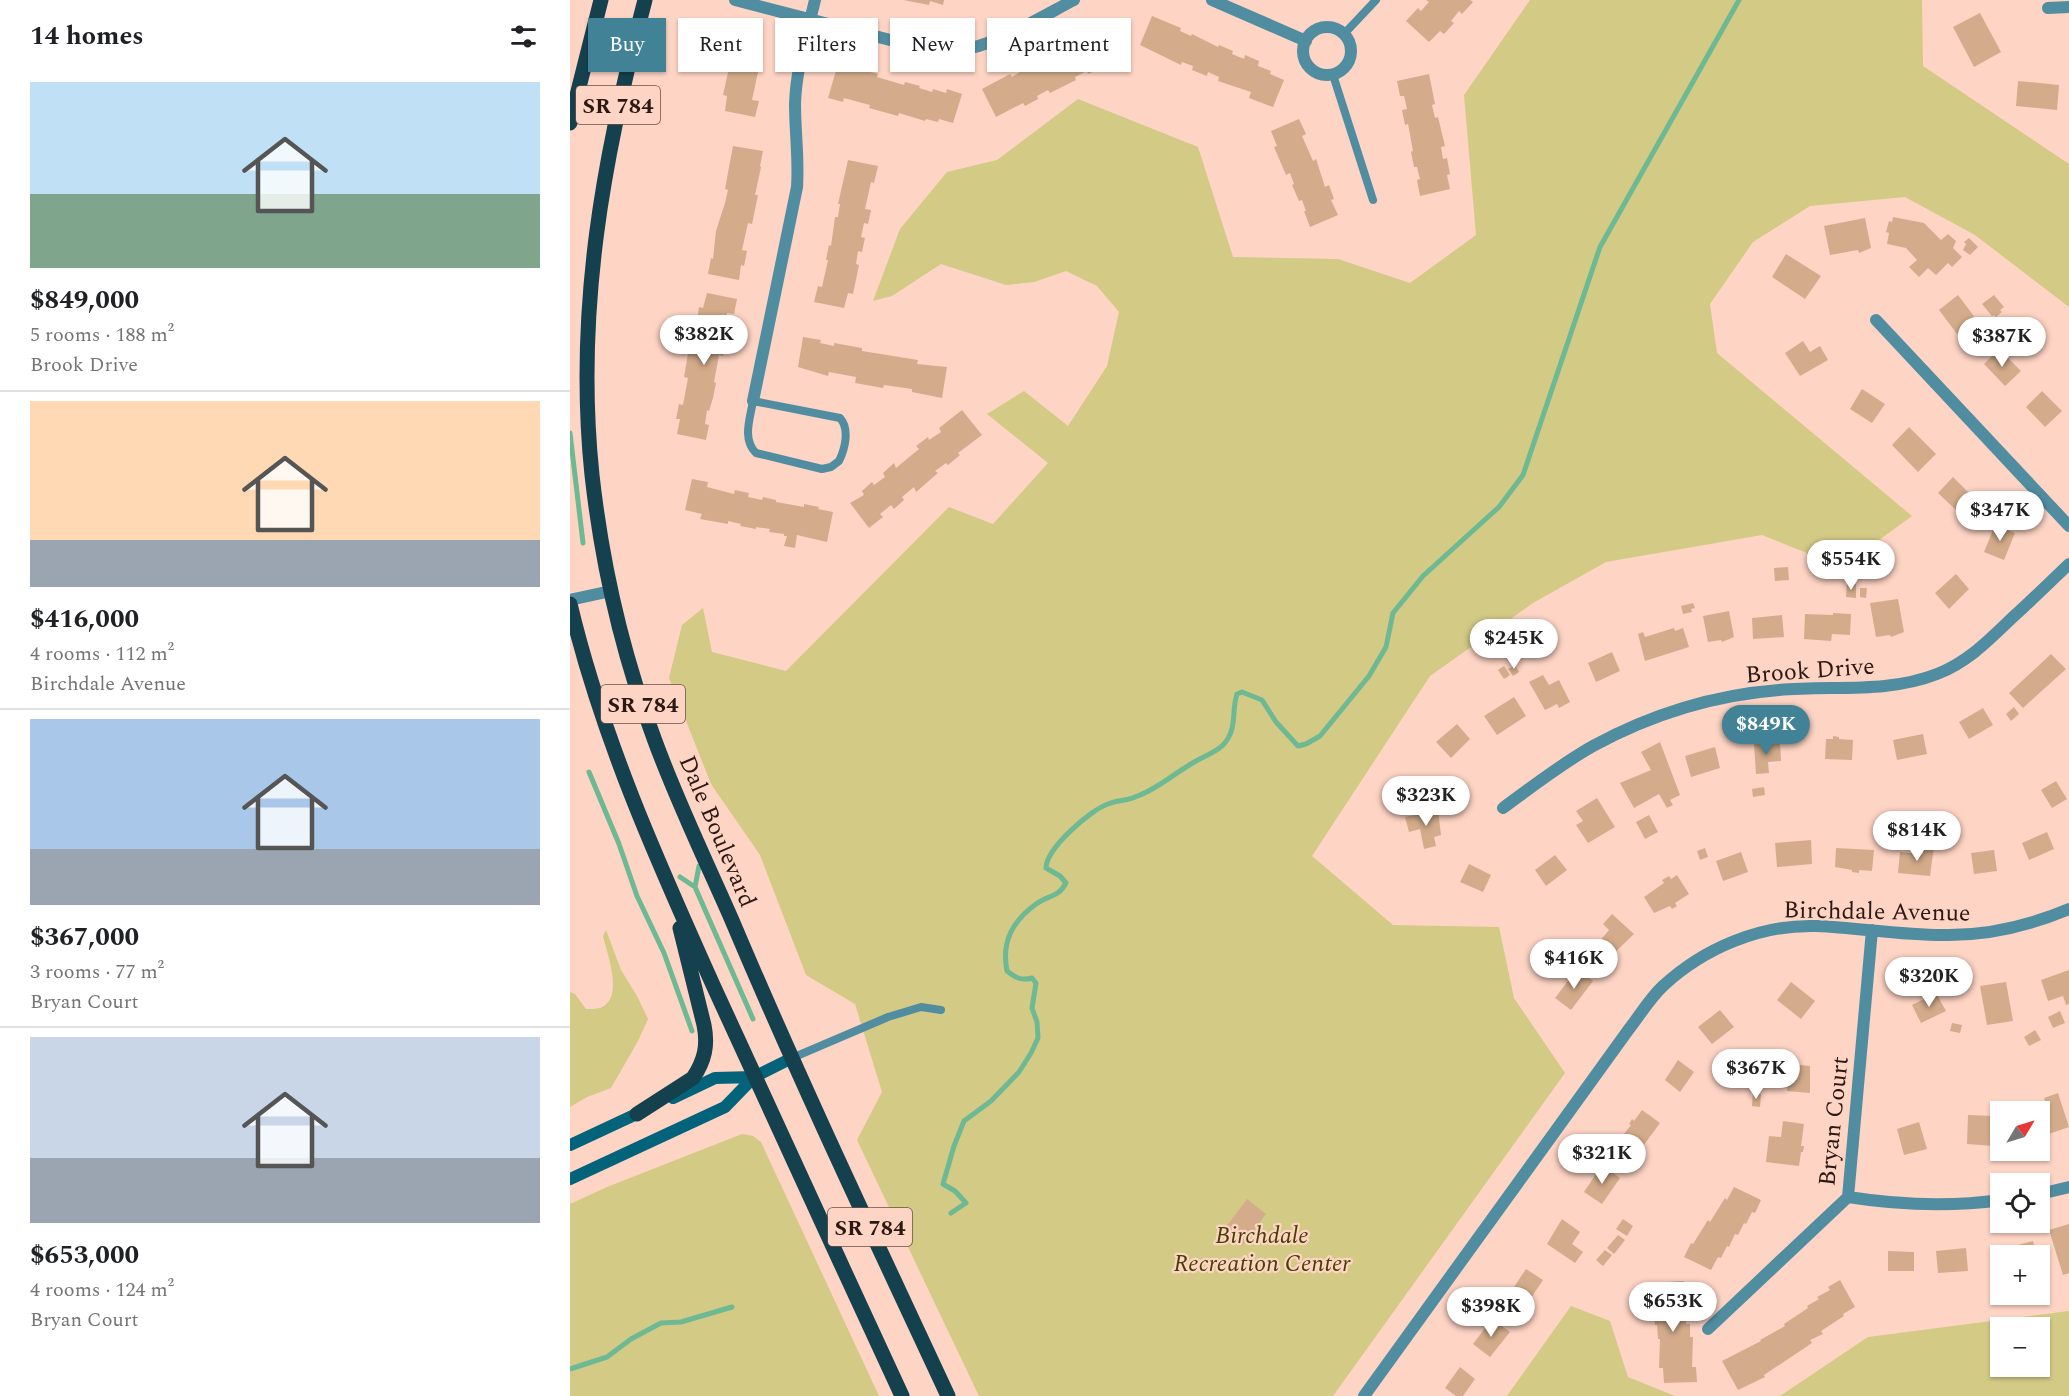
<!DOCTYPE html>
<html lang="en">
<head>
<meta charset="utf-8">
<style>
  :root { --surface:#fff; --page:#f6f6f6; --text:#202124; --muted:#757577; --line:#e0e0e0; --accent:#428296 }
  body { margin:0; font-family:Spectral,serif; background:var(--page); color:var(--text); height:100vh; display:flex; flex-direction:column; font-size:22px; white-space:nowrap }
  * { box-sizing:border-box; margin:0 }
  p { font-size:20px; color:var(--muted) }
  .icon { flex:none; width:33px; height:33px; fill:none; stroke:currentColor; stroke-width:2; stroke-linecap:round; stroke-linejoin:round }
  .map { position:relative; flex:1; overflow:hidden }
  .sheet { display:flex; flex-direction:column; background:var(--surface); width:570px }
  .sheet>* { flex:none }
  .banner { position:absolute; left:18px; top:18px; width:570px; height:54px; display:flex; gap:12px }
  .needle { width:39px; rotate:52deg }
  .buttons { position:absolute; left:1420px; top:1101px; display:grid; gap:12px }
  .buttons a { display:grid; place-items:center; width:60px; height:60px; border-radius:0px; background:var(--surface); box-shadow:0 2px 4px #0004; font-size:30px }
  .price { position:absolute; translate:-50% -51px; padding:0 14px; border-radius:21px; background:#fff; color:#222; font-size:20px; line-height:39px; filter:drop-shadow(0 2px 3px #0008) }
  .price::after { content:''; position:absolute; left:50%; top:36px; width:18px; height:14px; margin-left:-9px; background:inherit; clip-path:polygon(0 0,100% 0,50% 100%) }
  .price.on { background:var(--accent); color:#fff }
  ul { padding:0; list-style:none }
  li { display:grid; align-content:center; gap:12px; height:318px; padding:0 30px }
  li+li { border-top:2px solid var(--line) }
  li span { display:grid; place-items:center; height:186px; border-radius:0px; color:#555 }
  li>.icon { margin-inline-start:auto }
  span .icon { width:108px; height:108px; fill:#fffc; stroke-width:1 }
  li b { font-size:26px }
  h2 { display:flex; justify-content:space-between; align-items:center; height:72px; padding:0 30px; font-size:26px }
  .chip { padding:0 21px; border-radius:0px; background:var(--surface); box-shadow:0 2px 4px #0004; font-size:21px; line-height:54px }
  .chip.on { background:var(--accent); color:#fff }
  main { display:flex; flex:1; min-height:0 }
  .map>svg:first-child { display:block }
</style>
</head>
<body>
<main>
<section class="sheet">
<h2>14 homes<svg class="icon" aria-label="filters" viewBox="0 0 24 24"><path d="M4 7h16M4 17h16"/><circle cx="9" cy="7" r="2"/><circle cx="15" cy="17" r="2"/></svg></h2>
<ul>
<li><span style="background:linear-gradient(#bfe0f5 60%,#7fa58c 0)"><svg class="icon" aria-label="home" viewBox="0 0 24 24"><path d="M3 11l9-7 9 7M6 9v11h12V9"/></svg></span><div><b>$849,000</b><p>5 rooms · 188 m²</p><p>Brook Drive</p></div></li>
<li><span style="background:linear-gradient(#ffd9b3 75%,#9aa5b1 0)"><svg class="icon" aria-label="home" viewBox="0 0 24 24"><path d="M3 11l9-7 9 7M6 9v11h12V9"/></svg></span><div><b>$416,000</b><p>4 rooms · 112 m²</p><p>Birchdale Avenue</p></div></li>
<li><span style="background:linear-gradient(#a9c7e8 70%,#9aa5b1 0)"><svg class="icon" aria-label="home" viewBox="0 0 24 24"><path d="M3 11l9-7 9 7M6 9v11h12V9"/></svg></span><div><b>$367,000</b><p>3 rooms · 77 m²</p><p>Bryan Court</p></div></li>
<li><span style="background:linear-gradient(#c9d6e8 65%,#9aa5b1 0)"><svg class="icon" aria-label="home" viewBox="0 0 24 24"><path d="M3 11l9-7 9 7M6 9v11h12V9"/></svg></span><div><b>$653,000</b><p>4 rooms · 124 m²</p><p>Bryan Court</p></div></li>
</ul>
</section>
<div class="map">
<svg width="1499" height="1396" viewBox="0 0 1499 1396">
  <rect width="100%" height="100%" fill="#fed4c4"/>
  <path fill="#d3ca86" fill-rule="evenodd" d="M960 0H1352L1353 66 1499 164V307L1405 235 1335 197 1240 206 1183 242 1140 304 1147 353 1342 516 1272 567 1192 535 1036 562 963 603 860 676 742 856 823 925 929 927 944 998 995 1073 763 1396H409L287 1140 312 1092 285 1004 236 975 190 855 141 784 99 678 112 625 133 608 142 652 216 671 379 507 423 524 478 463 417 414 454 391 498 426 537 366 549 312 527 286 496 271 464 282 436 285 371 264 322 296 303 301 330 229 377 172 427 160 508 99 628 147 663 257 768 259 840 283 906 235 894 95Z
    M36 930 51 970 67 996 78 1019 68 1041 41 1088 17 1097 0 1107V992L5 994 16 1009C20 1009 26 1009 30 1008 55 999 37 954 33 936Z
    M172 1134 183 1136 191 1142 309 1396H0V1204L37 1187Z
    M1001 1306 1040 1321 1058 1377 1105 1396H937Z
    M1499 1311V1396H1210L1298 1337ZM1431 1328H1470V1366H1431Z"/>
  <g fill="none" stroke-linecap="round" stroke-linejoin="round">
    <path stroke="#6cb993" stroke-width="5" d="M0 433 13 543
      M19 772 49 844 67 896 94 953 122 1031
      M110 877 125 887 183 1019
      M125 887 129 866
      M381 1213 396 1203 385 1191 373 1184 384 1146 394 1121 421 1101 449 1072 461 1053 468 1038 467 1022 462 1008 466 983 462 978C451 981 446 978 437 971 431 941 443 921 466 904 478 895 488 898 496 883L490 876 476 868C476 849 520 810 538 804 547 800 557 801 565 797 586 790 602 775 621 764 630 758 645 753 653 745 668 729 661 712 667 694L672 692 692 700 706 722 728 746 736 744 750 736 799 676 816 647 823 613 853 576 929 507 953 475 1030 247 1169 0
      M0 1369 37 1357 61 1339 91 1323 111 1322 162 1307"/>
  </g>
  <path fill="#d4ac8b" d="M333 0H374L373 5 360 1 359 5Z
    M856 0H900L903 2 892 14 889 11 881 21 884 23 874 34 870 31 859 42 836 21 848 8 851 11 859 2Z
    M1410 13 1431 52 1404 67 1383 27Z
    M582 16 611 28 610 31 621 36 622 34 648 47 649 45 663 51 662 54 674 59 675 55 689 61 688 66 701 71 700 74 714 80 703 107 679 98 681 92 648 81 649 77 638 72 637 76 622 70 623 66 612 62 611 65 570 45Z
    M530 29 545 56 530 64 532 68 518 74 517 71 505 77 506 80 480 93 478 90 467 96 468 99 455 106 453 103 426 117 412 89 440 74 442 77 466 62 467 65 504 44 505 46Z
    M160 36 189 42 185 71 188 72 182 100 189 101 185 117 155 111 157 96 153 95 159 68 155 67Z
    M267 67 279 71 281 67 308 74 307 77 334 85 335 82 350 86 349 88 362 92 363 89 376 93 377 89 392 94 383 123 369 119 368 122 356 119 355 121 329 113 328 116 299 108 300 105 274 98 273 102 258 98Z
    M859 74 865 104 862 105 865 118 868 117 875 146 871 147 873 159 877 158 880 174 877 175 880 189 850 196 847 180 850 179 847 167H844L841 152 843 151 838 124 835 125 832 110 837 109 834 96H830L827 81Z
    M1448 81 1489 85 1487 110 1446 106Z
    M729 119 736 134 732 136 743 161 746 159 755 187 759 185 764 199 761 200 768 215 740 227 734 211H736L732 200 729 201 722 185 724 184 720 173 716 175 704 147 707 146 701 131Z
    M163 146 193 151 190 166 191 167 185 195H188L182 224 178 223 172 250 177 251 174 266 171 265 169 280 138 274 141 258 143 259 146 231 155 203 158 190 155 189Z
    M278 160 308 166 304 183 301 182 295 209 301 210 298 224 294 223 291 237 295 238 292 252 288 251 286 264 289 265 283 294 278 293 274 308 244 302 248 286 252 287 258 260H256L259 245 261 246 265 217H268L270 204H268Z
    M1323 217 1354 223 1371 240 1378 234 1386 241 1383 248 1392 257 1382 267 1378 263 1366 275 1358 268 1349 277 1339 267 1347 260 1336 248 1317 244 1319 233 1316 232 1319 221 1322 222Z
    M1295 218 1301 248 1289 253 1288 250 1260 255 1254 226Z
    M1399 238 1408 247 1400 255 1393 250 1396 244 1394 242Z
    M1216 254 1251 276 1235 299 1202 277Z
    M137 293 167 299 164 314 157 313 151 341H156L153 356 149 355 144 382 146 383 143 398 139 411 137 410 135 424 139 425 136 440 107 434 110 419H106L109 404 113 405 118 378 114 377 119 348 123 349 129 307 133 308Z
    M1388 295 1406 319 1387 334 1369 310Z
    M1424 295 1434 307 1430 310 1432 312 1426 317 1424 315 1422 316 1412 304Z
    M233 337 251 340 250 343 264 346V343L292 348V351L348 360 347 364 377 367 372 398 342 392V389L314 385 313 388 285 383 286 377 259 372 258 376 228 367Z
    M1233 341 1240 352 1250 346 1258 360 1230 376 1215 353Z
    M1429 349 1451 371 1435 386 1414 364Z
    M1292 389 1315 404 1302 423 1280 409Z
    M1472 391 1492 411 1475 427 1456 407Z
    M392 410 412 435 388 453 390 455 378 465 376 463 365 471 368 473 346 492 344 487 332 497 334 500 324 509 321 505 310 514 313 517 299 528 280 503 294 495 292 491 302 482 304 485 315 477 313 473 324 463 326 468 349 449 346 446 358 437 359 440 371 432 369 428Z
    M1339 427 1366 454 1348 472 1322 445Z
    M1383 477 1403 497 1388 512 1368 493Z
    M122 479 138 482 137 487 164 494 165 490 179 493 178 497 192 500 193 497 206 500V502L234 507V504L249 507 248 509 263 512 257 542 227 535 225 548 214 546 217 536H214V534L199 532 200 529 186 527V529L170 526 171 524 158 521V524L130 519 132 514 115 510Z
    M1425 525 1445 533 1434 560 1414 552Z
    M1218 567 1219 580 1205 581 1204 568Z
    M1386 574 1399 589 1379 609 1365 593Z
    M1277 584H1286V598L1276 597Z
    M1290 588H1297L1296 598 1290 597Z
    M1328 599 1334 632 1321 637 1320 635 1306 637 1300 603Z
    M1123 603 1125 608 1121 609 1122 612 1113 614 1111 606Z
    M1159 611 1164 637 1152 642 1151 640 1138 642 1133 616Z
    M1263 613 1281 614 1280 635 1262 634 1261 641 1234 639 1235 614 1263 615Z
    M1212 615 1214 637 1183 639 1182 618Z
    M1104 628 1105 631 1113 628 1119 647 1075 661 1068 634 1073 632 1075 637Z
    M1042 652 1050 671 1026 682 1018 663Z
    M1481 654 1496 669 1453 708 1439 693Z
    M945 665 949 672 943 676 938 669Z
    M934 666 940 675 934 679 928 670Z
    M973 675 979 685 989 680 1000 702 989 708 987 704 975 710 959 682Z
    M944 697 956 716 927 735 914 716Z
    M1444 707 1449 714 1441 721 1436 714Z
    M1413 708 1423 725 1399 739 1389 722Z
    M887 724 900 739 881 758 866 742Z
    M1353 734 1357 754 1327 760 1323 740Z
    M1263 736 1269 737V739L1283 740 1282 760 1255 759 1256 739H1263Z
    M1090 742 1110 795 1100 800 1103 805 1097 808 1089 794 1064 808 1050 783 1081 770 1071 752Z
    M1210 742 1211 761 1198 762 1199 773 1186 774 1184 744Z
    M1145 747 1150 768 1121 777 1115 756Z
    M1486 781 1497 799 1482 808 1471 790Z
    M1194 787 1195 795 1183 797 1182 789Z
    M1027 798 1045 827 1018 843 1006 825 1013 821 1006 811Z
    M868 810 871 835 864 837 866 846 854 849 850 829 839 832 835 817Z
    M1079 815 1088 832 1075 839 1066 822Z
    M1477 832 1484 849 1459 860 1452 843Z
    M1241 840 1242 864 1207 867 1205 843Z
    M1353 846H1364L1360 876 1328 873 1330 852 1353 854Z
    M1135 848 1138 857 1130 860 1127 851Z
    M1266 848 1304 850 1302 871 1289 870V873L1282 872V870L1265 867Z
    M1424 850 1427 871 1404 874 1401 853Z
    M1171 852 1178 872 1153 881 1146 861Z
    M985 855 997 870 976 886 965 870Z
    M899 864 921 875 913 892 890 882Z
    M1107 875 1119 894 1105 903 1107 906 1102 909 1100 906 1084 913 1074 897 1094 883 1092 880 1099 876 1101 879Z
    M1042 914 1064 934 1037 960 1024 948 1039 930 1033 924Z
    M1007 969 1023 981 1001 1010 985 998Z
    M1499 970V1004L1496 1005 1493 996 1478 1001 1471 980Z
    M1221 982 1245 1001 1231 1019 1207 1000Z
    M1436 982 1443 1021 1417 1025 1410 986Z
    M1366 993 1376 1011 1351 1023 1342 1005Z
    M1150 1010 1164 1027 1142 1044 1128 1027Z
    M1490 1011 1495 1023 1483 1028 1478 1017Z
    M1382 1023 1392 1025 1390 1033 1380 1031Z
    M1465 1030 1471 1040 1459 1046 1454 1037Z
    M1108 1060 1124 1072 1110 1092 1095 1080Z
    M1220 1064 1240 1066V1093L1217 1091Z
    M1183 1093 1191 1094 1190 1107 1182 1106Z
    M1488 1093 1499 1127 1470 1137V1113L1478 1110 1474 1098Z
    M1072 1110 1090 1123 1068 1153 1050 1139 1061 1125 1059 1124 1062 1119 1064 1121Z
    M1398 1115 1425 1116 1424 1146 1397 1144Z
    M1213 1121 1234 1124 1231 1146H1234L1233 1152H1231L1229 1166 1196 1162 1199 1136 1211 1137Z
    M1349 1122 1357 1149 1334 1155 1327 1129Z
    M1032 1165 1050 1178 1032 1204 1014 1192Z
    M1164 1187 1191 1200 1185 1213 1182 1212 1176 1224 1174 1223 1168 1235 1165 1234 1159 1247 1157 1246 1151 1258 1148 1257 1141 1270 1114 1257 1121 1243 1123 1244 1138 1220 1140 1222 1155 1198 1157 1200Z
    M677 1199 696 1214 672 1246 653 1231Z
    M992 1219 1010 1232 1002 1244 1013 1252 1005 1263 977 1244Z
    M1053 1219 1063 1226 1057 1236 1046 1229Z
    M1499 1224V1273L1493 1275 1479 1230Z
    M1048 1235 1055 1240 1044 1254 1037 1248Z
    M1463 1241 1467 1256H1431L1430 1269 1425 1251Z
    M1396 1248 1398 1271 1368 1273 1366 1251Z
    M1035 1250 1042 1255 1033 1266 1026 1260Z
    M1318 1251 1344 1252V1271H1318Z
    M956 1269 973 1280 959 1301 942 1290Z
    M1270 1280 1285 1307 1273 1314 1274 1316 1251 1331 1253 1334 1240 1340 1242 1343 1194 1375 1195 1377 1168 1390 1152 1361 1191 1341 1190 1340 1215 1326 1214 1324 1238 1308 1237 1306 1249 1299 1247 1297 1260 1290 1258 1287Z
    M1114 1281 1115 1297H1111L1112 1311H1116V1324H1120V1337H1123L1122 1367H1126L1127 1382 1094 1383 1093 1368H1089L1090 1339H1088L1087 1325H1085L1084 1312 1081 1313 1080 1298H1083L1082 1283Z
    M922 1319 940 1332 920 1357 903 1344Z
    M890 1367 905 1379 893 1396H886L875 1388Z"/>
  <g fill="none" stroke-linecap="round" stroke-linejoin="round">
    <path stroke="#518da1" stroke-width="8" d="M774 34 806 0
      M763 75 803 200
      M183 401 270 418C280 429 275 449 269 461L261 467 252 469 186 453C172 439 180 419 183 401Z
      M222 1058 318 1017 351 1007 371 1010"/>
    <path stroke="#518da1" stroke-width="12" d="M165 0 359 50C373 51 387 51 401 48 432 41 475 15 504 0
      M642 0 736 41
      M1478 8 1499 7
      M733 51a24 24 0 1 1 48 0a24 24 0 1 1-48 0Z
      M1306 320 1499 526
      M183 401 227 187C229 159 225 132 225 104 226 69 237 34 245 0
      M0 600 41 591
      M933 808C963 786 991 764 1023 746 1080 715 1144 695 1209 690 1262 685 1316 694 1367 674 1398 662 1419 640 1443 617 1462 600 1480 582 1499 564
      M1470 1194 1499 1187
      M1278 1197C1329 1205 1380 1207 1431 1200
      M1138 1329 1278 1197 1302 930
      M794 1396 1059 1029C1070 1015 1080 998 1093 986 1134 948 1191 924 1247 926 1291 928 1335 936 1379 935 1421 935 1461 925 1499 909"/>
    <path stroke="#03637a" stroke-width="12" d="M103 1098 145 1078 184 1077
      M0 1145 73 1111
      M0 1179 155 1107 184 1077 222 1058"/>
    <path stroke="#15414f" stroke-width="15" d="M75 0C33 157 5 312 22 475 32 565 53 656 85 741 107 801 135 859 161 918 229 1079 304 1237 378 1396
      M0 123 31 0
      M0 604C32 738 87 860 143 985 205 1122 269 1259 332 1396
      M67 1114 123 1078C135 1060 138 1045 134 1025L110 928"/>
  </g>
  <g text-anchor="middle" stroke-width="4.5" stroke-linejoin="round" paint-order="stroke">
    <g fill="#fed4c4" stroke="#6a5047" stroke-width="1.5">
      <rect x="6" y="86" width="84" height="38" rx="4.5"/>
      <rect x="31" y="685" width="84" height="38" rx="4.5"/>
      <rect x="258" y="1208" width="84" height="38" rx="4.5"/>
    </g>
    <g font-size="22" font-weight="bold" fill="#2b1812">
      <text x="48" y="113">SR 784</text>
      <text x="73" y="712">SR 784</text>
      <text x="300" y="1235">SR 784</text>
    </g>
    <g font-size="24" fill="#2b1812" stroke="#fed4c4">
      <text transform="translate(1240 670) rotate(-4)" y="8">Brook Drive</text>
      <text transform="translate(148 831) rotate(67)" y="8">Dale Boulevard</text>
      <text transform="translate(1307 911) rotate(1)" y="8">Birchdale Avenue</text>
      <text transform="translate(1263 1121) rotate(-84)" y="8">Bryan Court</text>
    </g>
    <g font-size="24" font-style="italic" fill="#474003" stroke="#fed4c4">
      <text x="692" y="1243">Birchdale<tspan x="692" dy="28">Recreation Center</tspan></text>
    </g>
  </g>
</svg>
<div class="buttons">
<a><svg class="needle" viewBox="-14 -14 28 28"><path d="M0-13l5 13h-10z" fill="#e53935"/><path d="M0 13l5-13h-10z" fill="#757577"/></svg></a>
<a><svg class="icon" aria-label="locate" viewBox="0 0 24 24"><circle cx="12" cy="12" r="6"/><path d="M12 2v4M12 18v4M2 12h4M18 12h4"/></svg></a>
<a>+</a>
<a>−</a>
</div>
<b class="price" style="left:134px;top:366px">$382K</b>
<b class="price" style="left:1432px;top:368px">$387K</b>
<b class="price" style="left:1430px;top:542px">$347K</b>
<b class="price" style="left:1281px;top:591px">$554K</b>
<b class="price" style="left:944px;top:670px">$245K</b>
<b class="price on" style="left:1196px;top:756px">$849K</b>
<b class="price" style="left:856px;top:827px">$323K</b>
<b class="price" style="left:1347px;top:862px">$814K</b>
<b class="price" style="left:1004px;top:990px">$416K</b>
<b class="price" style="left:1359px;top:1008px">$320K</b>
<b class="price" style="left:1186px;top:1100px">$367K</b>
<b class="price" style="left:1032px;top:1185px">$321K</b>
<b class="price" style="left:1103px;top:1333px">$653K</b>
<b class="price" style="left:921px;top:1338px">$398K</b>
<div class="banner">
<a class="chip on">Buy</a>
<a class="chip">Rent</a>
<a class="chip">Filters</a>
<a class="chip">New</a>
<a class="chip">Apartment</a>
</div>
</div>
</main>
</body>
</html>
